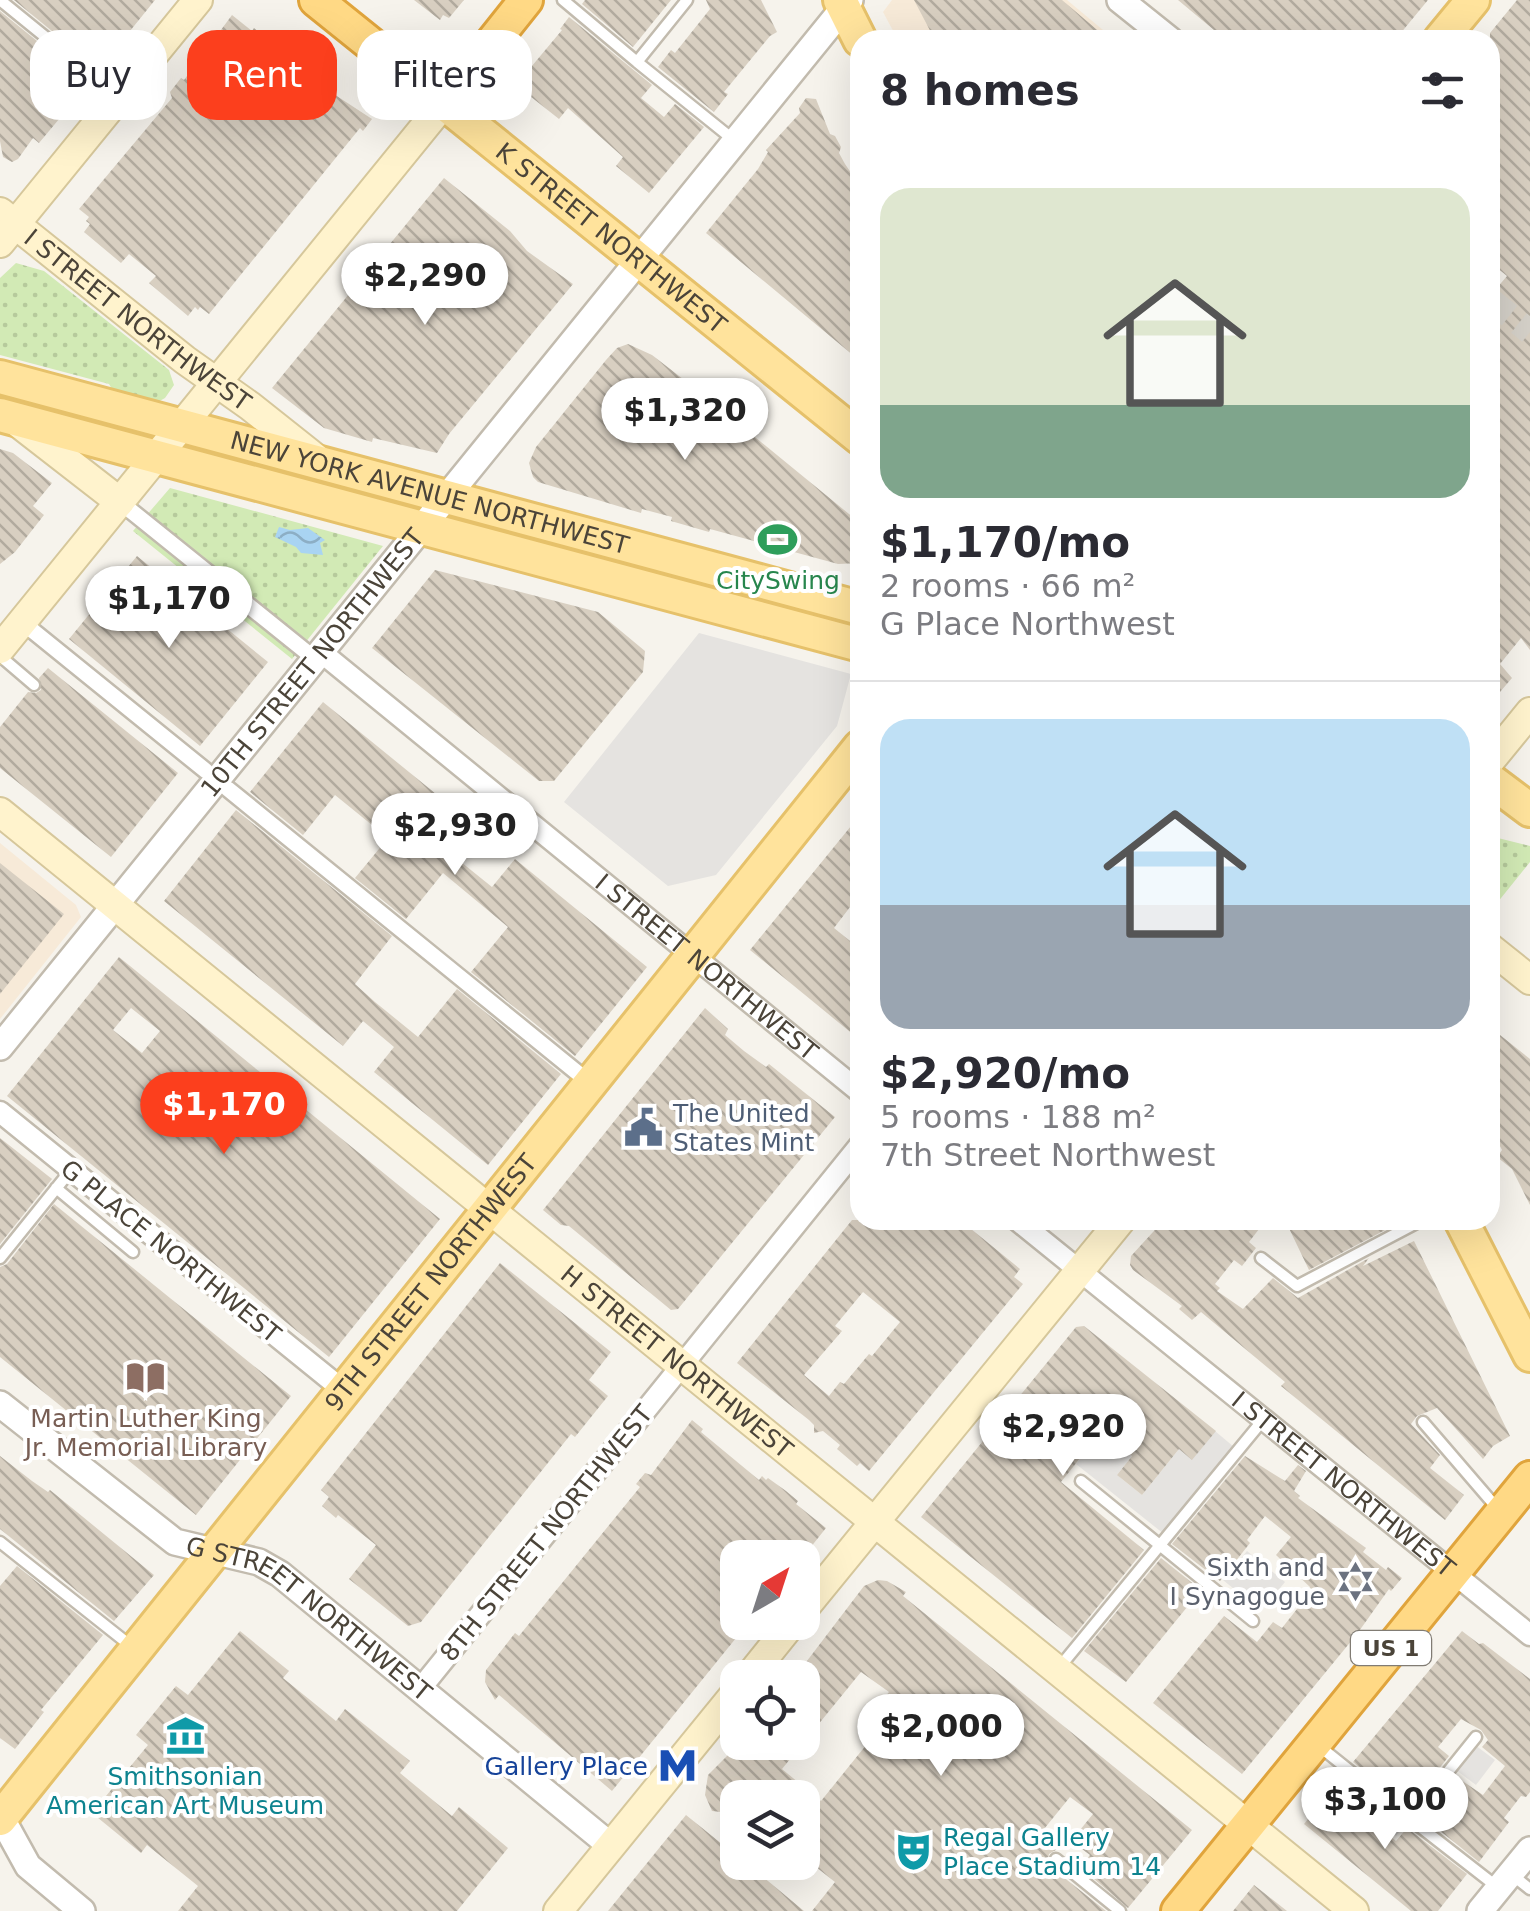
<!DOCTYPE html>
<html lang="en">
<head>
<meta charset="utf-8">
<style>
  :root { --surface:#fff; --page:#f7f7f7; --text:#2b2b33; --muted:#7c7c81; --line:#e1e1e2; --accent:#fc3f1d }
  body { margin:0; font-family:"DejaVu Sans",sans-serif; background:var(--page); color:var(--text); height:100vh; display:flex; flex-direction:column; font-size:38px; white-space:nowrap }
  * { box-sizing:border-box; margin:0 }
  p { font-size:32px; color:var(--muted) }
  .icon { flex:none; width:55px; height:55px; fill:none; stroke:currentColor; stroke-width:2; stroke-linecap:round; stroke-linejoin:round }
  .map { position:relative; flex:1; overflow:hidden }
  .details { position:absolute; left:850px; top:30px; width:650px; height:1200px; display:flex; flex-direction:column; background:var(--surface); border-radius:30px; box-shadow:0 10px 40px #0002 }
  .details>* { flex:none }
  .guide { position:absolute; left:30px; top:30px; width:670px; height:90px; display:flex; gap:20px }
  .needle { width:65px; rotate:39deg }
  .fabs { position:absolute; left:720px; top:1540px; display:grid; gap:20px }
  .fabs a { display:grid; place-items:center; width:100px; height:100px; border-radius:20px; background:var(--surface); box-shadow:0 10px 40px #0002; font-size:50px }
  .price { position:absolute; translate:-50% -85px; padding:0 22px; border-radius:35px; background:#fff; color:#222; font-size:32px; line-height:65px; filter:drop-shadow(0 2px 5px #0008) }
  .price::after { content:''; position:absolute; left:50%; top:60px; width:30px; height:22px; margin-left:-15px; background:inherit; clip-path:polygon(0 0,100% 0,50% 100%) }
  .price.current { background:var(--accent); color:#fff }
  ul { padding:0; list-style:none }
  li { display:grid; align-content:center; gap:20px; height:530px; padding:0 30px }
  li+li { border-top:2px solid var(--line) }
  li span { display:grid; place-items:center; height:310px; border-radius:30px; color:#555 }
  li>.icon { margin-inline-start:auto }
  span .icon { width:180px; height:180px; fill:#fffc; stroke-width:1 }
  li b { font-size:42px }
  h2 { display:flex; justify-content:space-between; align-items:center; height:120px; padding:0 30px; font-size:42px }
  .pill { padding:0 35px; border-radius:30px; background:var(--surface); box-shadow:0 10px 40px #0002; font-size:35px; line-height:90px }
  .pill.current { background:var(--accent); color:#fff }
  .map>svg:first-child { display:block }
</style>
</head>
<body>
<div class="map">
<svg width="1530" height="1911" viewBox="0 0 1530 1911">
  <defs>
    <pattern id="park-dots" width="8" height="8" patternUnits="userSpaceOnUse" patternTransform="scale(2.5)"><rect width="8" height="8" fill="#d2eab5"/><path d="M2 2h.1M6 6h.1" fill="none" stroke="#b6ca9c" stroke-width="1.8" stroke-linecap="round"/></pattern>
    <pattern id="water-waves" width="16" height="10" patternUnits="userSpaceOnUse" patternTransform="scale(2.5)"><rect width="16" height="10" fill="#a9d4f2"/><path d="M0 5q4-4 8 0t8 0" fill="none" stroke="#8caec5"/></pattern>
    <pattern id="building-back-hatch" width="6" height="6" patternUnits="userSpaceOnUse" patternTransform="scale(2.5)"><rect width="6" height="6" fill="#d8cfc1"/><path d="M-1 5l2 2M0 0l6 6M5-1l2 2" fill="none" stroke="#b1aa9e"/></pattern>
  </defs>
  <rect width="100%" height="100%" fill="#f6f3ec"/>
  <path fill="#f7ead8" d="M892 0H1067L1115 40H898L883 12Z
    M0 843 76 905 81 917 0 1019Z"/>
  <path fill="url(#park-dots)" d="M16 263 44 271 169 370 174 385 165 398 156 403 115 394 109 384 0 355V278Z
    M170 488 383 546 292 659 133 531Z
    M1490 836 1530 846V862L1493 908 1490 906Z"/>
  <path fill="#d2eab5" d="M483 523 655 569 652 574 484 530Z"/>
  <path fill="#e5e3e0" d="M699 633 851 674 837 726 716 875 668 886 564 802Z
    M1215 1431 1234 1447 1164 1534 1076 1464 1101 1432 1132 1456 1117 1475 1142 1495 1183 1444Z
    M1247 1551 1285 1582 1261 1611 1223 1580Z
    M1475 1745 1495 1760 1476 1785 1456 1770Z
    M1371 1795 1406 1823 1396 1836 1361 1808Z"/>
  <path fill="url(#water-waves)" d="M279 527 290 530 308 528 325 540 320 543 323 555 301 553 296 547 275 537Z"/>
  <path fill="url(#building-back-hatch)" fill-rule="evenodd" d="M14 0H155L105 62 86 47 80 54Z
    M414 0H464L449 18 443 15 440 20Z
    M585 0H671L633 47 582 4Z
    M706 0H761L777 32 770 36 724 92 728 94 714 112 658 67 671 50 675 53 710 9Z
    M914 0H1062L1109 40H935Z
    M1178 0H1428L1395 40H1226Z
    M1517 0H1530V650L1521 638 1500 664 1512 678 1500 692 1490 684V296L1507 276 1490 262V33Z
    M0 11 69 67 65 72 71 78 67 84 73 90 64 101 70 106 39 143 33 138 18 159 12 162 3 157 0 141Z
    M232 15 252 31 254 28 320 85 372 119 363 131 360 128 209 314 200 307 198 310 195 307 188 316 149 283 156 276 129 254 121 263 84 232 90 224 86 221 89 217 79 209 172 98 170 92 181 78 184 80Z
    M569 17 652 85 641 98 664 117 675 104 704 127 649 193 616 166 623 157 568 108 559 119 516 85 562 30 560 29Z
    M806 98 816 99 830 134 835 136 841 147 839 153 845 164 860 186V361L706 233 758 169 768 152 766 150 800 113 799 108Z
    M444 178 510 231 527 251 573 284 449 434 437 453 373 438 372 442 324 428 272 388Z
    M628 344 652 355 723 410 716 418 738 435 744 428 860 523V563L838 564 710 529 709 532 671 521 672 517 642 509 641 513 538 482 533 477 529 463 536 447 606 360 617 348Z
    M0 449 13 453 52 483 33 506 44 515 15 552 0 564Z
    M137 556 268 662 200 746 69 639Z
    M435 570 598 612 645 651 643 672 554 781H539L372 648Z
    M48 668 178 773 111 857 0 768V727L28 692 36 693 41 690 39 678Z
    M323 702 479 829 456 858 492 887 515 859 647 967 575 1056 471 972 508 927 443 873 406 919 355 878 388 838 335 795 303 835 250 792Z
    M236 810 392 936 355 984 375 1002 418 1037 457 989 561 1074 488 1165 374 1072 394 1047 363 1021 343 1046 164 901Z
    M860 815V894L834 928 860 949V1040L750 950Z
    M0 863 64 914 0 994Z
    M119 957 440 1219 329 1357 7 1096ZM131 1008 160 1031 142 1053 113 1030Z
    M705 1008 728 1029 725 1035 744 1051 766 1067 769 1064 835 1117 678 1309 671 1310 569 1226 561 1225 543 1210Z
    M1490 1027 1530 1059V1205L1512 1169 1497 1157 1502 1150 1490 1127Z
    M0 1138 52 1179 0 1244Z
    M54 1204 291 1396 196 1515 0 1357V1267L7 1264Z
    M852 1220H960L1020 1269 1014 1277 1023 1284 869 1471 860 1463 857 1466 837 1449 840 1445 823 1431 814 1433V1425L809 1420 737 1363ZM863 1292 900 1322 872 1356 869 1354 844 1384 840 1382 829 1396 804 1375 842 1331 835 1326Z
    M1164 1220H1266L1249 1242 1256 1248 1242 1266 1234 1260 1215 1284 1220 1288 1217 1291 1243 1309 1273 1278 1298 1298 1369 1258 1363 1266 1414 1241 1510 1436 1493 1446 1483 1459 1437 1408 1417 1416 1411 1424 1440 1455 1430 1468 1464 1495 1445 1520 1281 1386 1285 1382 1201 1312 1192 1320 1179 1309 1182 1306 1133 1270 1130 1265 1131 1256Z
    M1285 1220H1379L1387 1229 1309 1270Z
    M500 1263 611 1352 589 1380 608 1396 575 1437 571 1434 421 1622 408 1626 349 1579 376 1545 338 1515 336 1518 322 1506 329 1497 321 1490Z
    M1084 1326 1216 1431 1192 1460 1179 1449 1142 1495 1117 1475 1132 1456 1101 1432 1061 1482 1144 1550 1072 1638 921 1517 1076 1327Z
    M692 1420 703 1429 701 1432 759 1480 762 1476 766 1480 768 1478 786 1491 798 1501 796 1504 826 1528 802 1558H738V1622H749L612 1791 499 1695 495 1700 485 1682 486 1670 515 1633 519 1636 640 1487 636 1484 645 1473 651 1475Z
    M0 1456 32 1481 48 1492 50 1490 154 1575 114 1621 0 1529Z
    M1245 1456 1285 1481 1298 1465 1306 1471 1294 1491 1300 1496 1298 1498 1366 1548 1363 1552 1386 1570 1388 1567 1402 1578 1391 1591 1389 1589 1357 1634 1242 1774 1153 1703 1224 1616 1257 1642 1273 1622 1282 1628 1308 1595 1305 1594 1310 1587 1276 1555 1291 1537 1265 1516 1247 1540 1250 1543 1220 1581 1172 1544Z
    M1161 1558 1201 1590 1126 1682 1084 1651Z
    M17 1566 103 1635 41 1710 44 1712 15 1749 0 1738V1586Z
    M878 1580 887 1581 906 1592 903 1596 1192 1830 1128 1908 1080 1867 1090 1855 1071 1841 1093 1814 1070 1797 1040 1834 1059 1848 1049 1854 1047 1864 1106 1911H812L835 1882 802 1856V1798H738V1814L712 1811 705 1795 708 1775 729 1754 732 1756 743 1742H802V1678H794L864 1586ZM861 1672 889 1692 884 1698 896 1708 821 1801 782 1769Z
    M240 1631 289 1671 283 1678 336 1721 345 1709 410 1761 400 1773 452 1816 459 1807 508 1848 457 1911H178L198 1886 147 1845 141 1853 92 1813 148 1745 136 1735 176 1686 188 1695Z
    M1462 1631 1479 1644 1483 1643 1530 1679V1792L1526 1797 1521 1796 1504 1818 1509 1822 1479 1862 1434 1826 1450 1806 1439 1797 1455 1776 1483 1795 1505 1766 1482 1747 1488 1740 1481 1730 1461 1719 1438 1747 1449 1756 1409 1807 1353 1762Z
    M1343 1776 1366 1795 1356 1808 1396 1841 1407 1828 1467 1874 1438 1911H1411L1304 1824Z
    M686 1815 738 1857V1862H745L804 1911H608Z
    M1254 1885 1287 1911H1233Z"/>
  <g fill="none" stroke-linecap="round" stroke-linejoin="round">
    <path stroke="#d4d0c8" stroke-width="25" stroke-dasharray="25 12" stroke-linecap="butt" d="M1490 300 1530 332"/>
    <defs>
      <path id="service" d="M0 0 118 96
        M563 0 637 62 687 0
        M637 62 735 141
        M0 656 34 685
        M56 1188 133 1252
        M0 1258 71 1170
        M1261 1258 1297 1286 1422 1220
        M1423 1422 1497 1508
        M1081 1481 1253 1621
        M0 1542 131 1646
        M1058 1669 1263 1420
        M1319 1746 1410 1819 1476 1737
        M1410 1819 1496 1886
        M1056 1859 1120 1911
        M1511 1874 1530 1889"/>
      <path id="pedestrian" d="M120 502 315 659
        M22 622 206 771
        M228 789 590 1083"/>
      <g id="minor">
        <path id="s1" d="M321 652 860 1092"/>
        <path d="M0 1112 343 1390"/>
        <path id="s2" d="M1017 1220 1530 1635"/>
        <path d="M421 1688 860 1145"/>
      </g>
      <g id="tertiary">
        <path d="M1120 0 1170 40"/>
        <path id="s3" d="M0 1047 850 0"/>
        <path id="s4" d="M0 1404 175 1542 259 1562 280 1574 611 1846"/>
        <path d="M1 1817 28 1866 82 1911"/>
        <path d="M1480 1911 1530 1850"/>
      </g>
      <g id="secondary">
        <path id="s5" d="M0 212 185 360 250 406 318 460"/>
        <path d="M0 243 198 0"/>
        <path d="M17 422 120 502"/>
        <path d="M0 649 444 103"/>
        <path d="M1490 761 1530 712"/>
        <path id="s6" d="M0 812 1354 1911"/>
        <path d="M1490 948 1530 980"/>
        <path d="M802 1611 1121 1220"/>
        <path d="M748 1678 793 1622"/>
        <path d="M558 1911 738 1690"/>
      </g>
      <g id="primary">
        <path d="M840 0 860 40"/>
        <path d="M1440 40 1473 0"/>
        <path id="s7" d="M444 103 860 438"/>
        <path id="s8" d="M0 377 860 608"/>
        <path d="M0 415 860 645"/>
        <path d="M1490 780 1530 810"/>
        <path d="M1461 1220 1530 1355"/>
        <path id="s9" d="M0 1819 860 747"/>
      </g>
      <path id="trunk" d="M316 0 444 103 526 0
        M1178 1911 1530 1478"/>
    </defs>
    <use href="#service" stroke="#c2bbae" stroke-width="15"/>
    <use href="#pedestrian" stroke="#c2bbae" stroke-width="20"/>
    <use href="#minor" stroke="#c2bbae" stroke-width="25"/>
    <use href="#tertiary" stroke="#c2bbae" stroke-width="30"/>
    <use href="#secondary" stroke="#d6c79b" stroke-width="32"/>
    <use href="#primary" stroke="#e6c16a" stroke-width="38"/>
    <use href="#trunk" stroke="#e0a43c" stroke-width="38"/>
    <use href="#service" stroke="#fff" stroke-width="10"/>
    <use href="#pedestrian" stroke="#fff" stroke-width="15"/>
    <use href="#minor" stroke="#fff" stroke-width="20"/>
    <use href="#tertiary" stroke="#fff" stroke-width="25"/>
    <use href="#secondary" stroke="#fff3cd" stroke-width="28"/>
    <use href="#primary" stroke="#ffe39c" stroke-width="32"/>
    <use href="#trunk" stroke="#ffd985" stroke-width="32"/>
  </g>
  <defs>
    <symbol id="stadium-bare" viewBox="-9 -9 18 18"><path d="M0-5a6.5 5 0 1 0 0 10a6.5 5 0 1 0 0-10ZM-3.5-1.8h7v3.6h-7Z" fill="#2e9e5b" stroke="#fff" stroke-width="2.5" paint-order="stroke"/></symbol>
    <symbol id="civic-bare" viewBox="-9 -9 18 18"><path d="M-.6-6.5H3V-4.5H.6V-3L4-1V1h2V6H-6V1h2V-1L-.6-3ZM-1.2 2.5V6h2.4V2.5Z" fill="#5c6f8a" stroke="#fff" stroke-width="2.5" paint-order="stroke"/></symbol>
    <symbol id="library-bare" viewBox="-9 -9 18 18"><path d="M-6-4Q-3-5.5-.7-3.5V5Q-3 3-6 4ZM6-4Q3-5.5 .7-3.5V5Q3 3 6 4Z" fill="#8d6e63" stroke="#fff" stroke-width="2.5" paint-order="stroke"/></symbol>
    <symbol id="synagogue-bare" viewBox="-9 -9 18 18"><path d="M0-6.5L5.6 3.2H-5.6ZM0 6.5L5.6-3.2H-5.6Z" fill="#6b7280" stroke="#fff" stroke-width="2.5" paint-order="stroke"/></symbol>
    <symbol id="museum-bare" viewBox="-9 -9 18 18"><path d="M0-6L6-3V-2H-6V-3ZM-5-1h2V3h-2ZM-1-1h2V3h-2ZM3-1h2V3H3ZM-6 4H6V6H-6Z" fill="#0f9aa8" stroke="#fff" stroke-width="2.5" paint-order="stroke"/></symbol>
    <symbol id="metro-bare" viewBox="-9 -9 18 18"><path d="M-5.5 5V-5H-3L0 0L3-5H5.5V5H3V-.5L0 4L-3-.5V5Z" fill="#1a4fb4" stroke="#fff" stroke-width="2.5" paint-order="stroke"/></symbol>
    <symbol id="theatre-bare" viewBox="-9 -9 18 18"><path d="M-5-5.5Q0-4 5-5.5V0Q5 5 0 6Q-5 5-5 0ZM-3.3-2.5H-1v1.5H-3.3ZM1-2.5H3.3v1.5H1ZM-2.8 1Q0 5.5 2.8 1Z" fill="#0f9aa8" stroke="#fff" stroke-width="2.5" paint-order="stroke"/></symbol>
  </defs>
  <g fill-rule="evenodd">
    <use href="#stadium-bare" x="750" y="512" width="55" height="55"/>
    <use href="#civic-bare" x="616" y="1100" width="55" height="55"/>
    <use href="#library-bare" x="118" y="1350" width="55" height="55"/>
    <use href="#synagogue-bare" x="1328" y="1554" width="55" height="55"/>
    <use href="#museum-bare" x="158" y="1708" width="55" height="55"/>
    <use href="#metro-bare" x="650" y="1738" width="55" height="55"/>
    <use href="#theatre-bare" x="886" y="1824" width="55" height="55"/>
  </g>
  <g text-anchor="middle" stroke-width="8" stroke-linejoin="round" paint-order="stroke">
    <rect fill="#fff" stroke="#817c74" stroke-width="2.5" x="1351" y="1631" width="80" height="34" rx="8"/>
    <g font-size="22" font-weight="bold" fill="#4b4439">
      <text x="1391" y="1656">US 1</text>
    </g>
    <g font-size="25" fill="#4b4439" stroke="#fff">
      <text dy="9" stroke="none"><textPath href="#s7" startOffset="215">K STREET NORTHWEST</textPath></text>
      <text dy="9" stroke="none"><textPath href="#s5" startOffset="175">I STREET NORTHWEST</textPath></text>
      <text dy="9" stroke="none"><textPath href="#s8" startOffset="445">NEW YORK AVENUE NORTHWEST</textPath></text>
      <text dy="9" stroke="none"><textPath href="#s3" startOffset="495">10TH STREET NORTHWEST</textPath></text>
      <text dy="9" stroke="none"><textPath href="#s1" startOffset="498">I STREET NORTHWEST</textPath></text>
      <text transform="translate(171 1251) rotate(39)" y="9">G PLACE NORTHWEST</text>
      <text dy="9" stroke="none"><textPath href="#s9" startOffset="688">9TH STREET NORTHWEST</textPath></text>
      <text dy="9" stroke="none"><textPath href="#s6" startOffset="872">H STREET NORTHWEST</textPath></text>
      <text dy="9" stroke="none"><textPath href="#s2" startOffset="420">I STREET NORTHWEST</textPath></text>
      <text transform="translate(546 1533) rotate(-51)" y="9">8TH STREET NORTHWEST</text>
      <text dy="9" stroke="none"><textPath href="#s4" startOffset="380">G STREET NORTHWEST</textPath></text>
    </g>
    <g font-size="25" fill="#27864d" stroke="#fff">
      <text x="778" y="589">CitySwing</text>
    </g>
    <g font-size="25" fill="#4e5e75" stroke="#fff" text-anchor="start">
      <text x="673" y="1122">The United<tspan x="673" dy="29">States Mint</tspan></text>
    </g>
    <g font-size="25" fill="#785e54" stroke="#fff">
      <text x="146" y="1427">Martin Luther King<tspan x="146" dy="29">Jr. Memorial Library</tspan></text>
    </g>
    <g font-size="25" fill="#5b616d" stroke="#fff" text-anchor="end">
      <text x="1325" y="1576">Sixth and<tspan x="1325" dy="29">I Synagogue</tspan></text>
    </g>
    <g font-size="25" fill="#164399" stroke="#fff" text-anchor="end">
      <text x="648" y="1775">Gallery Place</text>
    </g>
    <g font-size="25" fill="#0d838f" stroke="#fff">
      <text x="185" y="1785">Smithsonian<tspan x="185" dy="29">American Art Museum</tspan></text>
      <text x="943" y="1846" text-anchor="start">Regal Gallery<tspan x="943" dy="29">Place Stadium 14</tspan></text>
    </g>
  </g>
</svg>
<div class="fabs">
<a><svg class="needle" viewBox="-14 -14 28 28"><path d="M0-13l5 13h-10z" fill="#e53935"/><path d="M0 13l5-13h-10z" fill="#7c7c81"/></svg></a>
<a><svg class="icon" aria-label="locate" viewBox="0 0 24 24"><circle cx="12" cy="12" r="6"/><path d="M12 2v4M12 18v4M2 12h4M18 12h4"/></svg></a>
<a><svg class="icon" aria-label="layers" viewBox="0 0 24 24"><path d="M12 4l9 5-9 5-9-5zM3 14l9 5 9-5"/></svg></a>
</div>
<b class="price" style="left:425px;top:328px">$2,290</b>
<b class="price" style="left:685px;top:463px">$1,320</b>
<b class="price" style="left:169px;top:651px">$1,170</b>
<b class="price" style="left:455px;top:878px">$2,930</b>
<b class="price current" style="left:224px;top:1157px">$1,170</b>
<b class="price" style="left:1063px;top:1479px">$2,920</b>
<b class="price" style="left:941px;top:1779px">$2,000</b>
<b class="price" style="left:1385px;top:1852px">$3,100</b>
<div class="guide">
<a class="pill">Buy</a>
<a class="pill current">Rent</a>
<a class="pill">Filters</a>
</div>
<section class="details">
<h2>8 homes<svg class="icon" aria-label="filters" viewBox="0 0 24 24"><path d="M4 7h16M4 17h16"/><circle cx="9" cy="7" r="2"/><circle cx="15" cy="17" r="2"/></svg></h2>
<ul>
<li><span style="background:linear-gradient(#dfe7d0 70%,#7fa58c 0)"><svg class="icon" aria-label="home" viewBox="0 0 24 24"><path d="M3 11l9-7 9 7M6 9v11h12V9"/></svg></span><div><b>$1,170/mo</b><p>2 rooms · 66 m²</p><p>G Place Northwest</p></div></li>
<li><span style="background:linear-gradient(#bfe0f5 60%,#9aa5b1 0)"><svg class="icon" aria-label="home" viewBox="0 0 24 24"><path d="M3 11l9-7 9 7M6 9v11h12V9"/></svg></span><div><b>$2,920/mo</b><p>5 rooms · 188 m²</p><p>7th Street Northwest</p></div></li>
</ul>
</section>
</div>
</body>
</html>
